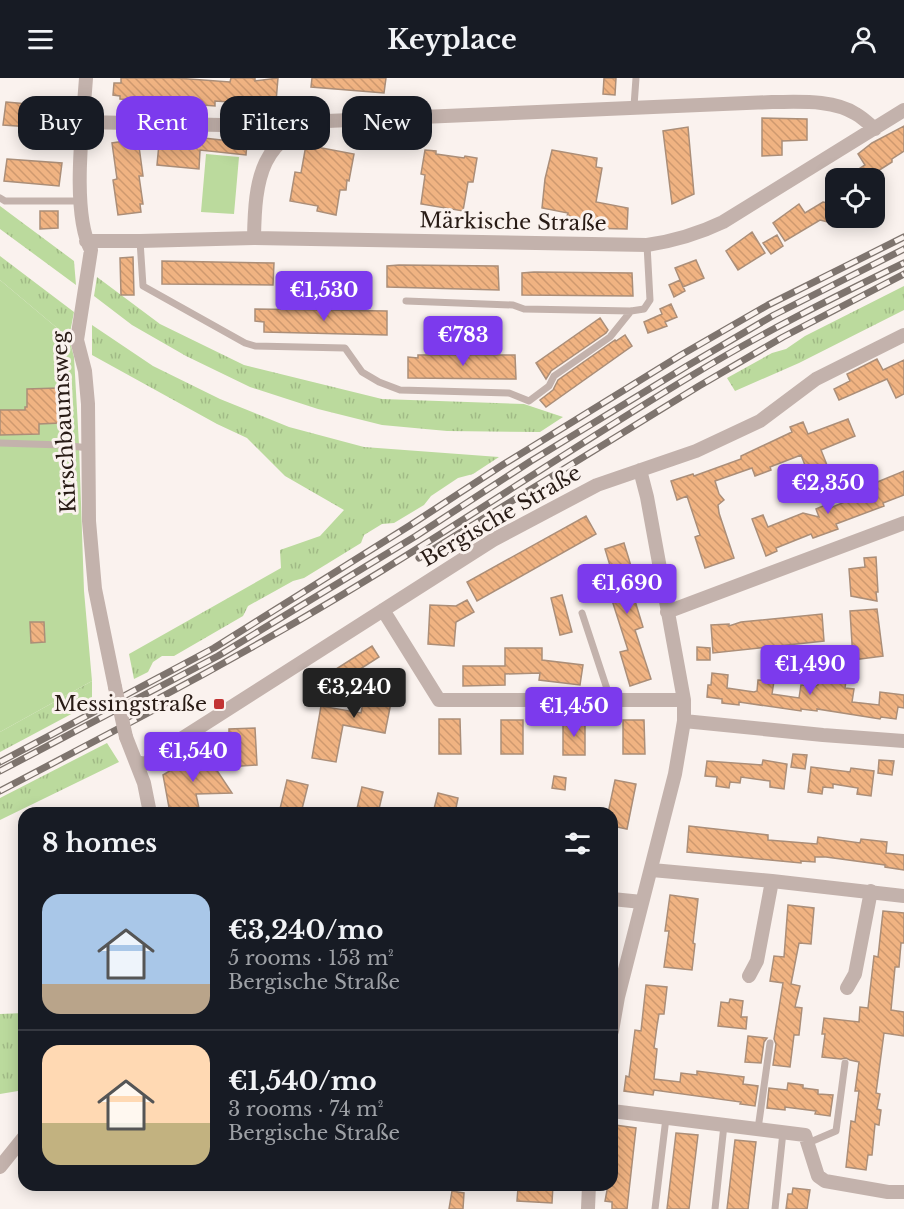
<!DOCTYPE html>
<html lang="en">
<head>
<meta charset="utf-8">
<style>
  :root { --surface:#171b24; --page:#20242c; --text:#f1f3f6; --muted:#9ea1a6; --line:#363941; --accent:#7c3aed }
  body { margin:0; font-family:"Libre Baskerville",serif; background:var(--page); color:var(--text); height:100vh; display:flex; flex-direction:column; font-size:22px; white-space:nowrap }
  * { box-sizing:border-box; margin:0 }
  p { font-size:20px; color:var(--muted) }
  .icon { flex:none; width:33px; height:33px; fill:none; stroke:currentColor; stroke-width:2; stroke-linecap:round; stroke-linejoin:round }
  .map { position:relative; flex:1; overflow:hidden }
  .sheet { position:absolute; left:18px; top:729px; width:600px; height:384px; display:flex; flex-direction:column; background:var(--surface); border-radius:18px; box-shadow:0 3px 15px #0003 }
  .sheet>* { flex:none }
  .banner { position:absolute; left:18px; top:18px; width:600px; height:54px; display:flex; gap:12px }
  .controls { position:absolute; left:825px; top:90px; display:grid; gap:12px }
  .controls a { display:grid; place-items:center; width:60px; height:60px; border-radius:12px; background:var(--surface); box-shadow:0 3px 15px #0003; font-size:30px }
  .price { position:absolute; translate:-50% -51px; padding:0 14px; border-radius:6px; background:var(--accent); color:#fff; font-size:20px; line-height:39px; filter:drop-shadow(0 2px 3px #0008) }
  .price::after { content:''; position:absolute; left:50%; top:36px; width:18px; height:14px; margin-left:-9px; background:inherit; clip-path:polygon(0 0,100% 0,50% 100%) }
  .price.selected { background:#222; color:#fff }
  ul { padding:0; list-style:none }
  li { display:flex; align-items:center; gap:18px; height:150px; padding:0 24px }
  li+li { border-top:2px solid var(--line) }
  li span { display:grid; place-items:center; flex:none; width:168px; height:120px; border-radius:18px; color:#555 }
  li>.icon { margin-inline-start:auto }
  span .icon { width:72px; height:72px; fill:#fffc; stroke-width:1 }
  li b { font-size:26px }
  h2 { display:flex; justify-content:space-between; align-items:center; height:72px; padding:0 24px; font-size:26px }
  .pill { padding:0 21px; border-radius:18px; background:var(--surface); box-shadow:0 3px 15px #0003; font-size:21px; line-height:54px }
  .pill.selected { background:var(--accent); color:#fff }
  header { display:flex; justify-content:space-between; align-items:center; height:78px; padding:0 24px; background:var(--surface); font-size:27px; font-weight:700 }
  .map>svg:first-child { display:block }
</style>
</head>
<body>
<header><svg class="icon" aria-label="menu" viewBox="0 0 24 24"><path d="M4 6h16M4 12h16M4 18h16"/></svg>Keyplace<svg class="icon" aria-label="person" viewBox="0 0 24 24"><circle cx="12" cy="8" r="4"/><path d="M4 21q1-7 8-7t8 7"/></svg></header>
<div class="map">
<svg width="904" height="1131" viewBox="0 0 904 1131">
  <defs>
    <pattern id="grass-tufts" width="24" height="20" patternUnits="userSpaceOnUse" patternTransform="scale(1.5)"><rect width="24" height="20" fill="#bbda9d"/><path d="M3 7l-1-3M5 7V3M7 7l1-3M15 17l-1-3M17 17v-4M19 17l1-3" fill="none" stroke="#a1ba86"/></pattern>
    <pattern id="building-back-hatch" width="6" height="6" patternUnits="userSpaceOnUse" patternTransform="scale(1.5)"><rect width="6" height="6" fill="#f0b382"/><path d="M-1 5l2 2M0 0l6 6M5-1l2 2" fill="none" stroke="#ce996f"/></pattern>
  </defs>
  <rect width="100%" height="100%" fill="#faf2ee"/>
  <path fill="url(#grass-tufts)" d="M0 128 74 183 76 207 0 151Z
    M0 178 74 234 69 260 0 202Z
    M97 199 160 246 244 287 382 321 524 326 563 339 540 354 447 353 382 347 318 331 250 309 186 278 132 247 94 218Z
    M904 208V232L799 285 735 313 727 300 772 275 786 271 805 258Z
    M92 247 153 288 220 321 289 349 364 369 499 379 473 396 458 400 431 418 424 427 394 445 382 446 364 457 361 465 304 500 293 503 248 528 243 538 174 578H162L153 584 148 594 134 601 129 576 281 490 280 472 320 458 344 432 285 398 247 360 217 346 92 277Z
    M92 603V625L0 674V654Z
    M107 665 119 684 0 742V720Z
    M24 935V1012L0 1016V936Z"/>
  <path fill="#bbda9d" d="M206 76 239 79 234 136 201 134Z
    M0 202 69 260 74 279 79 367 84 513 92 603 0 654Z"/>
  <path fill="url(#building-back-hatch)" stroke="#ab8e78" stroke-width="1.5" d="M121 0H176L230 4 231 0H255V3L278 0 276 24 229 21V24L215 23V28L120 21V18L113 17 114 5H121Z
    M312 0H386L384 15 311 9Z
    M604 0H616L615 17 603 16Z
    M6 24 62 29 59 51 3 47Z
    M762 40 807 41V62L782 63V77L762 78Z
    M904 48V73L892 81V84L867 100H845L865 87 858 76 872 65Z
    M688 49 694 116 672 126 663 53Z
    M160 55 247 65 246 77 200 72 199 91 157 87Z
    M138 61 143 98H139L143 126H140L141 134 118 137 113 102 117 101 112 65Z
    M306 67 354 76 349 103 347 102 346 112H340L336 137 317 133 318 128 290 123 295 94 301 95Z
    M425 72 436 73V76L464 80 465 78 477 80 473 104H468L463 133 421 126 425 97 421 96Z
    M552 72 597 80 596 89 602 90 596 124 628 130 627 151 586 150V141L567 138 568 135 542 130 545 101Z
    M7 81 62 85 59 108 4 103Z
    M823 124 836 127V146L820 142 785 163 773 145 799 126 805 135Z
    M40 133H58V150L40 151Z
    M752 154 765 175 738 192 726 173Z
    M777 157 783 168 771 176 763 165Z
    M133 179 134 217H121L120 180Z
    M696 182 704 200 683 209 675 190Z
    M162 183 274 185 273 207 162 206Z
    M399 187 498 188 499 212 387 209V188Z
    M534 194 632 195 633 218 522 217V195Z
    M680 202 685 213 674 219 669 207Z
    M671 226 677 239 665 244 667 248 648 255 644 244 662 236 660 231Z
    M255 231 387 233V257L264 254V244L255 243Z
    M600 240 608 252 606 255 551 293 546 301 536 285Z
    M625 257 632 268 546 329 540 322 553 312 558 302 615 262 616 263Z
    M418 277H515L516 301 408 300V279L418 280Z
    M877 281 883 292 904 282V316L896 320 887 301 839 322 834 311 850 303 847 296Z
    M58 310 60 345 39 346V356L0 357V332H25V329H27V311Z
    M848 341 855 358 821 372 829 392 810 400 801 377 770 389 771 392 755 398 752 390 715 403 719 416 724 422 718 427 719 435 734 480 705 490 695 459 700 457 687 418 677 422 671 403 693 396 694 398 741 381V378L792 354 790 349 803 344 808 356Z
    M904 393V417L883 425 884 428 836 446 838 451 813 460 811 456 776 470 777 473 766 478 752 441 763 437 768 449 803 435 819 439 816 431 828 426 830 430 852 421 851 417 876 407 875 405Z
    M586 438 596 456 477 523 467 504Z
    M624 465 634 498 628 500 643 549 635 552 651 601 630 608 620 574 628 572 610 516 618 514 605 471Z
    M876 479 878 514H876L877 523 851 518 849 491 865 489 864 480Z
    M562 517 572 554 560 557 551 520Z
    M467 522 474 534 456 544 454 568 428 566 430 527 456 528Z
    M877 531 883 578 853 582 850 533Z
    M822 536 824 563 713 575 711 547 729 546V548L741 544Z
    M30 544H44L45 564 31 565Z
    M372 568 379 579 340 604 333 593Z
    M697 569 710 570V582H697Z
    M505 570H542V582L583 587 580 607 539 602 540 595 505 596V607L463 608V588H505Z
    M830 588H848L845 610 854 611 852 624 879 627 880 614 904 617V630L898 629 896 641 881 639 880 641 817 631V633L801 631V633L739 624V627L722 625V621L707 619 708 607H711L712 595 728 597 727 610 754 614 757 613 758 602 774 603 772 616 799 620 801 607 816 608 818 607 820 593 829 594Z
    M368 599 395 604 385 655 343 647 336 684 312 680 321 628 361 635Z
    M439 641H460L461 676H439Z
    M501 642H523V676H501Z
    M563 642H585V677H563Z
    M623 642H644L645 676H623Z
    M255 650 257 687 227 689 226 666H229V651Z
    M200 667 232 715 196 716 200 735H170L163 697 193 679 190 673Z
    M793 676 807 677 805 691 791 689Z
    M763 682 787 686 784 711 770 709V703L741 699 740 705 730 704 729 710 716 708 717 699 705 698 707 683 762 687Z
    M879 682 894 683 892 697 878 695Z
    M811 689 850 694 851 690 874 693 871 718 857 716 858 710 833 706V710L823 709 822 716 808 714Z
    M554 698 566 700 565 712 552 710Z
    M287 702 308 707 301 735H279Z
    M615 702 636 706 627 751 612 748V735H608Z
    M362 709 383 714 378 735H356Z
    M438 715 458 720 455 735H433Z
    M689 748 768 757V762L817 766 818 759 860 765 861 761 887 764 886 775 904 777V792L885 789V787L826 779H815V784L801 783V785L687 774Z
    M670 817 698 821 693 865 695 866 692 892 664 889 669 853H665Z
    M788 827 814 830 811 866 799 865 791 906 800 908 795 929 802 930 799 957H794L790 989 773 987 776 966 774 961 783 905 770 903 774 878 784 879Z
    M883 833 904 835V865H901L899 889H895L891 932 904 934V958L884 955 876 1015 880 1016 877 1031 881 1032 879 1047 875 1046 872 1077H868L866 1092 846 1089 851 1043 855 1044 859 1013H855L859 984 850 982 846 980 841 981 822 979 825 956H822L824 940 859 944 860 929 868 930 874 878 878 879Z
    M646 907 667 909 664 936H659L657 948 654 970 657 971 654 1001 680 1004 681 995 697 997V993L744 999 743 1006 758 1008 755 1028 740 1026 741 1024 654 1012 653 1017 624 1013 626 998 629 999 635 952 641 953Z
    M730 921 743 923 741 939H747L746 951 718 948 721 924 729 925Z
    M748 958 767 960 764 964 761 985 745 984Z
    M788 1005 803 1007V1010L818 1012V1016L833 1017 830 1038 815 1036 816 1033 785 1029V1032L767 1030 769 1010 787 1012Z
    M615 1047 636 1050 627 1131H612V1124L605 1123 608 1107 612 1108V1069Z
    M676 1055 698 1057 689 1131H667Z
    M735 1062 756 1064 748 1131H727Z
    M526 1107H553L552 1125 517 1123 518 1110 526 1111Z
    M793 1110 810 1112 807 1131H786L788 1116H792Z
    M452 1113 464 1115 463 1131H449Z"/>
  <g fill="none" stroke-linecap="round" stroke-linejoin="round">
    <path stroke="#c3b2ac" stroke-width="7" d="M634 28 636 0
      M0 120 5 123H80
      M140 163 143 208 245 265 255 268 345 270 362 294 379 304 400 312 509 315 529 323 549 308 554 298 610 259 631 233
      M406 223 513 227 524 231 631 233 644 231 650 222 647 167
      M0 365 62 367 89 370
      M582 535 611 623
      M758 1051 770 965
      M808 1065 836 1053 845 985
      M655 1131 666 1040
      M715 1131 724 1047
      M775 1131 783 1054"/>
    <path stroke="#c3b2ac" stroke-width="14" d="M86 0C83 45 71 134 91 172L77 262 85 293 88 326 89 443 95 511 115 609
      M83 44 266 48 293 53
      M254 160C255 102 260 55 327 43L772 24C798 24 833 21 856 36 863 40 869 46 875 51
      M86 163H140L254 160 647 167C674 163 698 156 723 144L904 32
      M383 532 439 622H684
      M667 534 904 445
      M684 643 823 657 904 663
      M126 659 144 705 150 735
      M137 684 145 686 167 670 493 462 597 407 696 373 760 343 816 301 904 257
      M652 792 772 803 757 883 749 898
      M772 803 904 818
      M612 821 642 824
      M847 910 855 896 871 813
      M612 953 618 919 675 696 684 643V622L647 419 640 392
      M612 1033 805 1057 818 1098 825 1103 888 1114H904
      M0 1089 24 1059
      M588 1131 589 1107"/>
    <defs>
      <path id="rail" d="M419 480 699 308 783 259 904 196
        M152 624C244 575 335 523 423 467 512 411 601 352 691 298 760 256 832 220 904 185
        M0 684 214 570 409 448 504 386 681 277 768 227 904 159
        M0 693 218 578 416 458 531 383 687 288 774 237 904 171
        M0 713 167 625"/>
    </defs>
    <use href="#rail" stroke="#7e746e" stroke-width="7"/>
    <use href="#rail" stroke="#faf2ee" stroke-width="4.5" stroke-dasharray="14" stroke-linecap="butt"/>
    <path stroke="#c3b2ac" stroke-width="14" d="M115 609 126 659"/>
  </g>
  <rect fill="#c23333" stroke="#faf2ee" stroke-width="2" x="213" y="620" width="12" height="12" rx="3"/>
  <g text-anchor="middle" stroke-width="6" stroke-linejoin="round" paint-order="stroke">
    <g font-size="21" fill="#281b15" stroke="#faf2ee">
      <text transform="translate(513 144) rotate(1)" y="7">Märkische Straße</text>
      <text transform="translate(64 344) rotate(-93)" y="7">Kirschbaumsweg</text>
      <text transform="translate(501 438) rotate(-30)" y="7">Bergische Straße</text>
    </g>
    <g font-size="21" fill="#281b15" stroke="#faf2ee" text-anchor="end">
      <text x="207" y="633">Messingstraße</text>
    </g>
  </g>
</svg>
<div class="controls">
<a><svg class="icon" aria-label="locate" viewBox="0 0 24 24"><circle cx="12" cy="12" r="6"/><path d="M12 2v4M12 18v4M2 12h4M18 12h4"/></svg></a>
</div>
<b class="price" style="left:324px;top:244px">€1,530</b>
<b class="price" style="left:463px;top:289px">€783</b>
<b class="price" style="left:828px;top:437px">€2,350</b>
<b class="price" style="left:627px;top:537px">€1,690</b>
<b class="price" style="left:810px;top:618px">€1,490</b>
<b class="price selected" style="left:354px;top:641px">€3,240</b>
<b class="price" style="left:574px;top:660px">€1,450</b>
<b class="price" style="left:193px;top:705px">€1,540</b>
<div class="banner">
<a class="pill">Buy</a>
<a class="pill selected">Rent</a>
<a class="pill">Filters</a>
<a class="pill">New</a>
</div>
<section class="sheet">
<h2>8 homes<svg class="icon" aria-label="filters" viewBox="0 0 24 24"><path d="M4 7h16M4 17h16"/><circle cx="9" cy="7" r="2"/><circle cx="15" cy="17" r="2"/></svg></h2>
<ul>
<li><span style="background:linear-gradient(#a9c7e8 75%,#b9a48a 0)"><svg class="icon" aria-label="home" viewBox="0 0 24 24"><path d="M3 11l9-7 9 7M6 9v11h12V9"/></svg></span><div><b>€3,240/mo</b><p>5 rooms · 153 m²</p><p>Bergische Straße</p></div></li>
<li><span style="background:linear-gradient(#ffd9b3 65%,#c2b280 0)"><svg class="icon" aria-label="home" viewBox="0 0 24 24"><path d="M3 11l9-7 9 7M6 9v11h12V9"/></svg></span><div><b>€1,540/mo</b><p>3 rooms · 74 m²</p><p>Bergische Straße</p></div></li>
</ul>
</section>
</div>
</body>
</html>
